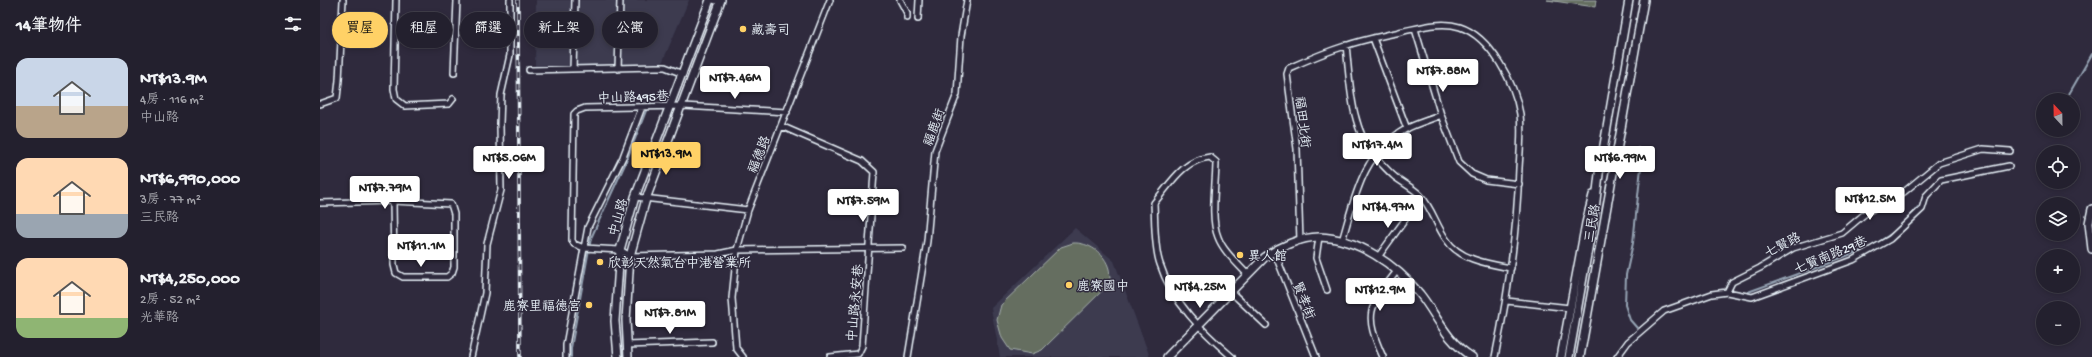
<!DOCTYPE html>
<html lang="zh-TW">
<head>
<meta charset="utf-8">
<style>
  :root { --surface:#23202e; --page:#2b2836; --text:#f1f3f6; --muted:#a3a3aa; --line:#403e4a; --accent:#ffd166 }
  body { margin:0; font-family:"Gochi Hand","LXGW WenKai TC",sans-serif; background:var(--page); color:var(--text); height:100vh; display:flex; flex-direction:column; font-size:15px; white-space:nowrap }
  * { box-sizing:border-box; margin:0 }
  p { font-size:13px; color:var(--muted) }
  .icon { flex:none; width:22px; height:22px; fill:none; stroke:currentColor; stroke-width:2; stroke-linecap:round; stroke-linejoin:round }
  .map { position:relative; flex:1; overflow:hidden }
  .drawer { display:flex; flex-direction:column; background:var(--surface); width:320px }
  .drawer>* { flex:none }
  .guide { position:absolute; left:12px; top:12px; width:380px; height:36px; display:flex; gap:8px }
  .needle { width:26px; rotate:338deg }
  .controls { position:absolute; left:1716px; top:93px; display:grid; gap:8px }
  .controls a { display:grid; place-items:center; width:44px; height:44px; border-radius:50%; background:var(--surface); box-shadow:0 2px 6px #0003,0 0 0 1px var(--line); font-size:20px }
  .price { position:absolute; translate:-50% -34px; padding:0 9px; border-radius:4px; background:#fff; color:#222; font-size:13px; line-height:26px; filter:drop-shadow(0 1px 2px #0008) }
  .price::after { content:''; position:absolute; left:50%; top:24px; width:12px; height:9px; margin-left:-6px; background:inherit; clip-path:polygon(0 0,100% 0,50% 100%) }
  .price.active { background:var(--accent); color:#111 }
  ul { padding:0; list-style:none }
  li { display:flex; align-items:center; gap:12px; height:100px; padding:0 16px }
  li span { display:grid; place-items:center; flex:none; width:112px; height:80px; border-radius:12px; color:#555 }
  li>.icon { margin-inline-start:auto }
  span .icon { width:48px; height:48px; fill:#fffc; stroke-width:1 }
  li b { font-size:17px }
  h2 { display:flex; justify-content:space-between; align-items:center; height:48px; padding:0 16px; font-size:17px }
  .pill { padding:0 14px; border-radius:18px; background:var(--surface); box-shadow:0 2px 6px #0003,0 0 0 1px var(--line); font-size:14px; line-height:36px }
  .pill.active { background:var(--accent); color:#111 }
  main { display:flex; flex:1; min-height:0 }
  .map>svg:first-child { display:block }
</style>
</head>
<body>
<main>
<section class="drawer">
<h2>14筆物件<svg class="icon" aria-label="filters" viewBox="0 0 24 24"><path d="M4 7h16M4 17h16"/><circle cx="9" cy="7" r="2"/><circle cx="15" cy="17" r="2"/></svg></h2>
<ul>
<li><span style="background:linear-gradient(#c9d6e8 60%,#b9a48a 0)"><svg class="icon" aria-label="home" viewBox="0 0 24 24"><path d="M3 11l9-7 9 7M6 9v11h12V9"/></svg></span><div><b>NT$13.9M</b><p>4房 · 116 m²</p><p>中山路</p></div></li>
<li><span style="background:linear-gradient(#ffd9b3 70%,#9aa5b1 0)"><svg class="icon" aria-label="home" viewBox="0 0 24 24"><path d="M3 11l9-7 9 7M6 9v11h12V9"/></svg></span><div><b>NT$6,990,000</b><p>3房 · 77 m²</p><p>三民路</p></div></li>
<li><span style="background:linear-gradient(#ffd9b3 75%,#8fb573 0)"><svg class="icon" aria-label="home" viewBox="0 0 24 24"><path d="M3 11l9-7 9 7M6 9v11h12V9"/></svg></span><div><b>NT$4,250,000</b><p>2房 · 52 m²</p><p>光華路</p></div></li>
</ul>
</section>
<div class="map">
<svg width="1772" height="357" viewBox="0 0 1772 357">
  <rect width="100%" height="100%" fill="#2f2a3d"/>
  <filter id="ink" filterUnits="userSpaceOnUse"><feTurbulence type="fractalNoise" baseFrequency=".025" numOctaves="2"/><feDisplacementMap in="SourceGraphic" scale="8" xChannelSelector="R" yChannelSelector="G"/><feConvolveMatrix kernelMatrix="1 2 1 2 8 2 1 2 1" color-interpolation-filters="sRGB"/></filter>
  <g filter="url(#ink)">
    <path fill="#3c3b50" d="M216 0H369L342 63 215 67Z
      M755 228 794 261 830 357H680L671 308Z"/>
    <path fill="#656e61" stroke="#a6b0ac" d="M1227 0H1276L1275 7Z
      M753 243C768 242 785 253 789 269 790 273 789 277 791 282L722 350 712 354 690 350 682 338 677 320 681 305 741 247Z"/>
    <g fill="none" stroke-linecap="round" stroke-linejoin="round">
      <path stroke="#96a4b4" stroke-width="2" d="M1749 94 1772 54
        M1587 220 1598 207
        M1428 292 1551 247 1577 230
        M1317 328 1310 320 1305 305 1306 275 1313 243 1322 158 1319 148
        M251 357V348L271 238 306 162 331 98"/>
      <defs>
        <path id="street" d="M76 0 74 89 76 99 85 106 129 104 133 99
          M393 0 400 2
          M580 0 587 13V18
          M598 19 599 0
          M1095 29 1121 115 1139 162 1152 174 1166 180 1199 184
          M1053 38 1087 129
          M1026 45C1030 81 1030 129 1056 158 1062 164 1068 171 1075 177 1083 183 1093 188 1100 195 1112 208 1116 225 1126 239 1139 260 1169 264 1191 268
          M253 69 255 0
          M298 69 300 0
          M209 70 336 67H345L363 74
          M134 73 137 0
          M0 104 17 98 19 80 23 0
          M467 112 363 106 265 108 257 111 254 114 252 240 254 244 264 248 300 250 310 256 398 254 417 250 583 248
          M461 126 542 161 554 172 542 346 538 354 510 357
          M315 197 428 210
          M0 203 73 201 131 204 134 214V267L132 273 127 277H83L76 273 74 265 73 201
          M999 237 996 258 1007 290
          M980 241 977 149 967 74 969 68C987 60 1006 52 1025 46 1044 39 1064 36 1084 31 1102 27 1122 21 1140 27 1171 37 1195 84 1200 114 1202 131 1200 151 1199 168 1197 232 1188 295 1175 357
          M1022 241C1035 197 1042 153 1086 129 1097 123 1110 120 1121 115
          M954 251 996 357
          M1058 257 1092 210
          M910 291 946 325
          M1407 292 1412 282 1440 268 1473 248 1522 233 1547 212 1584 192 1619 163 1663 149 1690 151
          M1187 301 1250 308
          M307 345 392 342
          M151 357 165 293 167 244 181 190 180 124 181 95 190 55V0
          M246 357V345L268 227 303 157 322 107
          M423 357 416 348 412 298 417 250 428 210 510 0
          M588 357 607 241 615 151 637 94 641 36 647 0
          M912 357C882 331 852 302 840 264 834 247 835 221 834 203 851 183 863 160 890 157L896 162C896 183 890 218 898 237 903 251 917 263 927 274
          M1063 357C1043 313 1049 307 1077 271
          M1297 357 1308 342 1344 311 1392 294 1407 292 1432 297 1533 260 1570 239 1602 209 1606 196 1621 180 1689 166"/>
        <path id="secondary" d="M1772 209 1769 223 1772 249
          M298 357 295 321 300 250 315 197 390 0
          M308 357 306 320 310 256 326 199 401 0
          M847 357 945 257C959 247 981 237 999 237 1038 238 1076 265 1100 294 1118 317 1126 341 1152 357
          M1241 357 1266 223 1273 195
          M1249 357 1275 209 1279 174 1309 0
          M1260 357 1324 0"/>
      </defs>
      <use href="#street" stroke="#e8f1f8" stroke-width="8"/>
      <use href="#secondary" stroke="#e8f1f8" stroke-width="10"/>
      <use href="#street" stroke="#2f2a3d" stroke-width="5"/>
      <use href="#secondary" stroke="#2f2a3d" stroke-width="7"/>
      <defs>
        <path id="rail" d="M198 0 200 357"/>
      </defs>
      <use href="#rail" stroke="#e8f1f8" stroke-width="3.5"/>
      <use href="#rail" stroke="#2f2a3d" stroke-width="2" stroke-dasharray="6" stroke-linecap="butt"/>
    </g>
  </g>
  <g fill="#ffd166" stroke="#2f2a3d" stroke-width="1.5">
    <circle cx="423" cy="29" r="4"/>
    <circle cx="920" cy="255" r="4"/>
    <circle cx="280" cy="262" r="4"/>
    <circle cx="749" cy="285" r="4"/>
    <circle cx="269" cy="305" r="4"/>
  </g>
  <g text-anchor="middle" stroke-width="3" stroke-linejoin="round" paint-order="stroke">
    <g font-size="13" fill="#e8f1f8" stroke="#2f2a3d" text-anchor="start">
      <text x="431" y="34">藏壽司</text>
      <text x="928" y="260">異人館</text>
      <text x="288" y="267">欣彰天然氣台中港營業所</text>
      <text x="757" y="290">鹿寮國中</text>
      <text x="261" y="310" text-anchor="end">鹿寮里福德宮</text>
    </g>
    <g font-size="13" fill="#e8f1f8" stroke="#2f2a3d">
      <text transform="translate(313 96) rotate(-2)" y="5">中山路495巷</text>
      <text transform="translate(984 122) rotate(83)" y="5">福田北街</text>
      <text transform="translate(613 127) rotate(-70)" y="5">福鹿街</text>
      <text transform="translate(438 154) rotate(-68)" y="5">福德路</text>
      <text transform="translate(297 217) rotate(-74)" y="5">中山路</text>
      <text transform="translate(1271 223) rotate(-80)" y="5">三民路</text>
      <text transform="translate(1462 244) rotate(-27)" y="5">七賢路</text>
      <text transform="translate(1510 254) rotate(-23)" y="5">七賢南路29巷</text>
      <text transform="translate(985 300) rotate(68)" y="5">賢孝街</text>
      <text transform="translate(534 303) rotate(-85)" y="5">中山路永安巷</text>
    </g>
  </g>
</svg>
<div class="controls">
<a><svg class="needle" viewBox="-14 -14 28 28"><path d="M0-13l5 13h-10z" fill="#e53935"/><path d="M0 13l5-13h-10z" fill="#a3a3aa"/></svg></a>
<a><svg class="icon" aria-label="locate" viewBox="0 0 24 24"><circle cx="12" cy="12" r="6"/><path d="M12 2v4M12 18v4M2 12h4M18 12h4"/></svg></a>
<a><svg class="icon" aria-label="layers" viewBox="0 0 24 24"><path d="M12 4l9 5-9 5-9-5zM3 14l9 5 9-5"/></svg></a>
<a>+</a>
<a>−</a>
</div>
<b class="price" style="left:1123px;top:93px">NT$7.88M</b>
<b class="price" style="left:415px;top:100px">NT$7.46M</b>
<b class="price" style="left:1057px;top:167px">NT$17.4M</b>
<b class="price active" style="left:346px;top:176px">NT$13.9M</b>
<b class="price" style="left:189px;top:180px">NT$5.06M</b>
<b class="price" style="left:1300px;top:180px">NT$6.99M</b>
<b class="price" style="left:65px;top:210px">NT$7.79M</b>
<b class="price" style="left:1550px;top:221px">NT$12.5M</b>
<b class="price" style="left:543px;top:223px">NT$7.59M</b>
<b class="price" style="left:1068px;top:229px">NT$4.97M</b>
<b class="price" style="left:101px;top:268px">NT$11.1M</b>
<b class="price" style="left:880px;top:309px">NT$4.25M</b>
<b class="price" style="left:1060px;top:312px">NT$12.9M</b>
<b class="price" style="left:350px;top:335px">NT$7.81M</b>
<div class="guide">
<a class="pill active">買屋</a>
<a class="pill">租屋</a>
<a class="pill">篩選</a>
<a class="pill">新上架</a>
<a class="pill">公寓</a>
</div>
</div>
</main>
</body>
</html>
